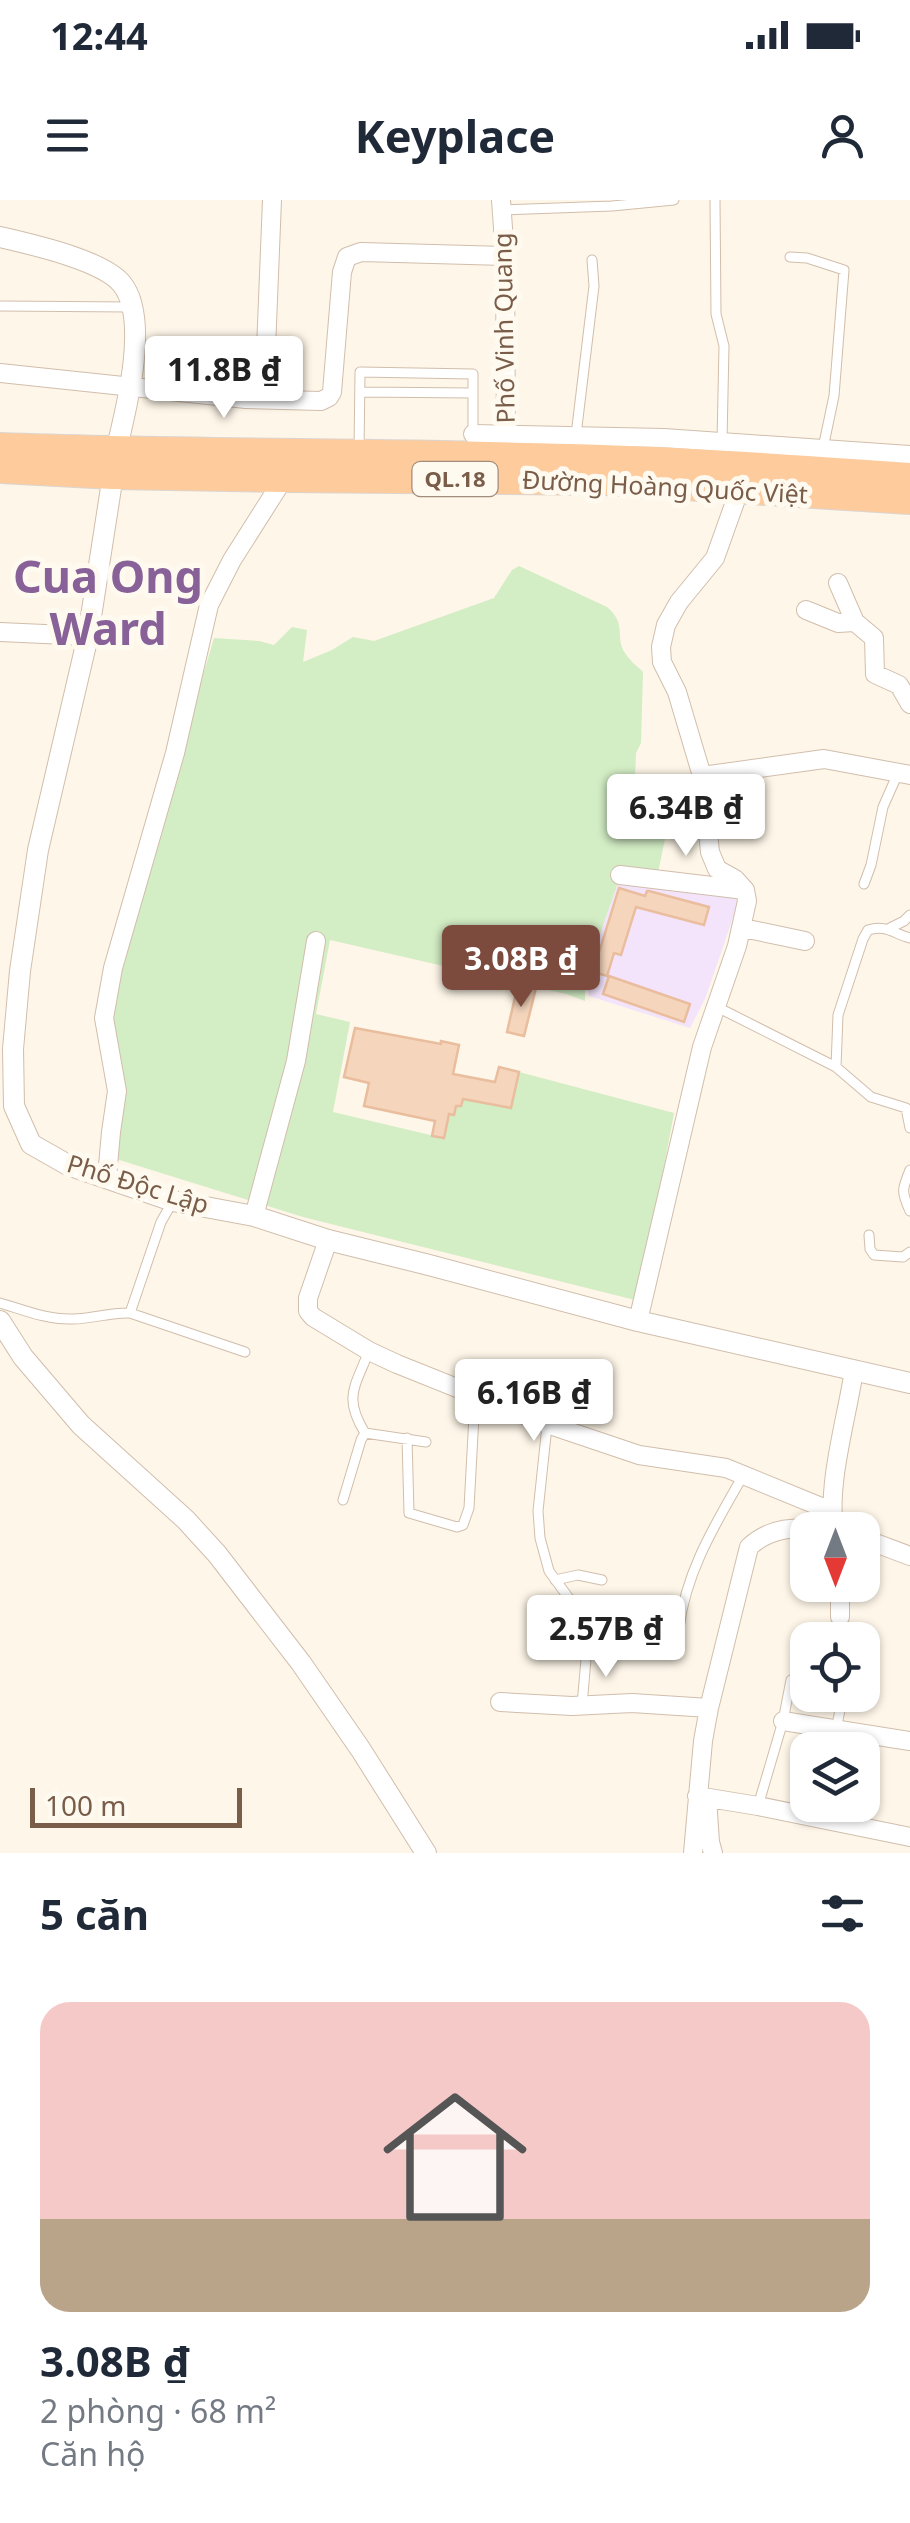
<!DOCTYPE html>
<html lang="vi">
<head>
<meta charset="utf-8">
<style>
  :root { --surface:#fff; --page:#f2f2f3; --text:#1f2937; --muted:#747a83; --line:#e0e1e3; --accent:#7d4a3e }
  body { margin:0; font-family:"Noto Sans",sans-serif; background:var(--page); color:var(--text); height:100vh; display:flex; flex-direction:column; font-size:38px; white-space:nowrap }
  * { box-sizing:border-box; margin:0 }
  p { font-size:32px; color:var(--muted) }
  .icon { flex:none; width:55px; height:55px; fill:none; stroke:currentColor; stroke-width:2; stroke-linecap:round; stroke-linejoin:round }
  .map { position:relative; height:1653px; overflow:hidden }
  .panel { display:flex; flex-direction:column; background:var(--surface); flex:1 }
  .panel>* { flex:none }
  .needle { width:65px; rotate:180deg }
  .buttons { position:absolute; left:790px; top:1312px; display:grid; gap:20px }
  .buttons a { display:grid; place-items:center; width:90px; height:90px; border-radius:20px; background:var(--surface); box-shadow:0 2px 8px #0004; font-size:50px }
  .scale { position:absolute; left:30px; bottom:25px; width:212px; box-sizing:border-box; padding-left:10px; border:5px solid #7a5d49; border-top:0; font-size:28px; line-height:35px; white-space:nowrap; color:#7a5d49; -webkit-text-stroke:8px #fffaf0; paint-order:stroke }
  .price { position:absolute; translate:-50% -85px; padding:0 22px; border-radius:10px; background:#fff; color:#222; font-size:32px; line-height:65px; filter:drop-shadow(0 2px 5px #0008) }
  .price::after { content:''; position:absolute; left:50%; top:60px; width:30px; height:22px; margin-left:-15px; background:inherit; clip-path:polygon(0 0,100% 0,50% 100%) }
  .price.current { background:var(--accent); color:#fff }
  ul { padding:0; list-style:none }
  li { display:grid; align-content:center; gap:20px; height:530px; padding:0 40px }
  li+li { border-top:2px solid var(--line) }
  li span { display:grid; place-items:center; height:310px; border-radius:30px; color:#555 }
  li>.icon { margin-inline-start:auto }
  span .icon { width:180px; height:180px; fill:#fffc; stroke-width:1 }
  li b { font-size:42px }
  h2 { display:flex; justify-content:space-between; align-items:center; height:120px; padding:0 40px; font-size:42px }
  .status { display:flex; justify-content:space-between; align-items:center; height:70px; padding:0 50px; background:var(--surface); direction:ltr }
  .status svg { height:28px; fill:currentColor }
  header { display:flex; justify-content:space-between; align-items:center; height:130px; padding:0 40px; background:var(--surface); font-size:45px; font-weight:700 }
  .map>svg:first-child { display:block }
</style>
</head>
<body>
<div class="status"><b>12:44</b><svg viewBox="0 0 49 12"><path d="M0 12V9h3v3zM5 12V6h3v6zM10 12V3h3v9zM15 12V0h3v12zM26 1h20v11H26zM47 4h2v5h-2z"/></svg></div>
<header><svg class="icon" aria-label="menu" viewBox="0 0 24 24"><path d="M4 6h16M4 12h16M4 18h16"/></svg>Keyplace<svg class="icon" aria-label="person" viewBox="0 0 24 24"><circle cx="12" cy="8" r="4"/><path d="M4 21q1-7 8-7t8 7"/></svg></header>
<div class="map">
<svg width="910" height="1653" viewBox="0 0 910 1653">
  <rect width="100%" height="100%" fill="#fef6e8"/>
  <path fill="#f3e4fb" d="M620 677 733 694 738 703 705 799 690 828 589 796 585 777Z"/>
  <path fill="#d3edc5" d="M519 366 607 407C628 425 614 436 625 453 629 460 637 466 643 472L641 543 636 553 634 601 673 602 657 677H620L585 777V801L566 794 330 740 316 814 350 822 333 912 443 938 449 914 454 915 456 906H461L463 899 511 908 519 872 674 913 639 1101 303 1017 113 958 110 820 114 787 142 682 214 438 259 441 274 445 292 427 307 430 303 462 332 450 353 437 374 441 494 398 512 370Z"/>
  <path fill="#f5d6bd" stroke="#e9bd9d" stroke-width="2.5" d="M619 688 645 696 647 691H649L709 707 704 725 636 707 621 755 614 753 607 776 593 772Z
    M609 776 690 804 684 822 603 794Z
    M518 784 536 788 524 836 507 832Z
    M355 828 441 844V841L459 845 453 874 495 882 499 867 519 872 511 908 463 899 461 906H456L454 915 449 914 444 938 432 936 435 921 364 906 369 883 344 877Z"/>
  <g fill="none" stroke-linecap="round" stroke-linejoin="round">
    <defs>
      <path id="service" d="M715 0 716 114 724 146 722 241
        M501 10 612 6 674 0
        M790 57 807 58 844 70 834 196 823 248
        M0 106 129 107
        M360 192 473 193
        M576 235 594 86 592 60
        M359 251 360 172 473 174V233
        M864 684 871 665 883 607 898 573
        M890 728 904 721 910 715
        M717 807 836 867 871 897 906 908 910 928
        M836 867 838 815 863 739 868 730C886 724 894 734 910 738
        M910 970C902 989 901 992 910 1011
        M869 1035 870 1049 874 1055 903 1057 910 1052
        M0 1103C24 1110 47 1120 73 1119 92 1119 111 1112 130 1113L245 1152
        M130 1113 161 1022 173 1001
        M547 1226 538 1311 540 1338 549 1371 576 1408 585 1427 587 1448 582 1505
        M365 1233 426 1242
        M407 1238 409 1313 457 1327 463 1325 469 1308 475 1197
        M343 1300 361 1240 365 1233C343 1197 355 1187 369 1151
        M555 1380 578 1375 602 1380
        M679 1428C686 1371 716 1323 744 1274
        M832 1550 843 1495
        M758 1606 783 1521 791 1480"/>
      <path id="minor" d="M501 0 505 56 506 246
        M0 173 246 199 321 201 329 197 332 192 342 72 347 57 361 52 505 56
        M264 199 272 0
        M473 234 664 238 910 255
        M838 383 855 422 874 438 875 474 899 485 910 504
        M806 410 838 423 855 422
        M0 432 88 436
        M702 576 824 559 910 575
        M620 675 745 690
        M743 728 805 741
        M107 977 111 932 117 891 104 818 113 768 175 553 209 405 232 360 284 278
        M254 1016 296 861 316 741
        M328 1040 308 1098V1111L313 1117 369 1151 397 1164 547 1224 639 1255 726 1268 831 1311
        M638 1121 702 847 737 746 747 701 745 690 735 679 717 669 710 652 702 576 677 492 662 462 661 447 666 425 679 402 715 358 740 288
        M862 1338 910 1356
        M840 1417V1385
        M500 1502 572 1506 632 1503 709 1508
        M783 1521 910 1541
        M697 1596 758 1606 910 1637
        M707 1598 710 1642 713 1653
        M693 1653 703 1541 709 1508 749 1347C774 1324 801 1328 834 1329 827 1282 847 1218 854 1170"/>
      <path id="tertiary" d="M0 37C30 44 103 60 122 84 150 119 126 210 116 251
        M113 275 88 436 38 650 20 771 13 849 14 906 31 944 68 965 173 1001 254 1016 328 1040 429 1065 638 1121 910 1183
        M0 1121 23 1157 81 1225 186 1320 217 1354 301 1463 361 1550 426 1653"/>
      <path id="trunk" d="M0 247C190 254 379 252 569 258 683 261 796 269 910 277
        M0 269 113 275 284 278 606 281 910 300"/>
    </defs>
    <use href="#service" stroke="#d1beac" stroke-width="11"/>
    <use href="#minor" stroke="#d1beac" stroke-width="20"/>
    <use href="#tertiary" stroke="#d1beac" stroke-width="22"/>
    <use href="#trunk" stroke="#dcd5d0" stroke-width="30"/>
    <use href="#service" stroke="#fff" stroke-width="9"/>
    <use href="#minor" stroke="#fff" stroke-width="18"/>
    <use href="#tertiary" stroke="#fff" stroke-width="20"/>
    <use href="#trunk" stroke="#fecb9c" stroke-width="28"/>
  </g>
  <g text-anchor="middle" stroke-width="10" stroke-linejoin="round" paint-order="stroke">
    <rect fill="#fffaf0" stroke="#a28c7b" stroke-width="2.5" x="412.5" y="262" width="85" height="34" rx="8"/>
    <g font-size="22" font-weight="bold" fill="#7a5d49">
      <text x="455" y="287">QL.18</text>
    </g>
    <g font-size="25" fill="#7a5d49" stroke="#fffaf0">
      <text transform="translate(504 128) rotate(-91)" y="9">Phố Vinh Quang</text>
      <text transform="translate(665 287) rotate(3)" y="9">Đường Hoàng Quốc Việt</text>
      <text transform="translate(138 984) rotate(17)" y="9">Phố Độc Lập</text>
    </g>
    <g font-size="45" font-weight="bold" fill="#876197" stroke="#fffaf0">
      <text x="108" y="393">Cua Ong<tspan x="108" dy="52">Ward</tspan></text>
    </g>
  </g>
</svg>
<div class="buttons">
<a><svg class="needle" viewBox="-14 -14 28 28"><path d="M0-13l5 13h-10z" fill="#e53935"/><path d="M0 13l5-13h-10z" fill="#747a83"/></svg></a>
<a><svg class="icon" aria-label="locate" viewBox="0 0 24 24"><circle cx="12" cy="12" r="6"/><path d="M12 2v4M12 18v4M2 12h4M18 12h4"/></svg></a>
<a><svg class="icon" aria-label="layers" viewBox="0 0 24 24"><path d="M12 4l9 5-9 5-9-5zM3 14l9 5 9-5"/></svg></a>
</div>
<div class="scale">100 m</div>
<b class="price" style="left:224px;top:221px">11.8B ₫</b>
<b class="price" style="left:686px;top:659px">6.34B ₫</b>
<b class="price current" style="left:521px;top:810px">3.08B ₫</b>
<b class="price" style="left:534px;top:1244px">6.16B ₫</b>
<b class="price" style="left:606px;top:1480px">2.57B ₫</b>
</div>
<section class="panel">
<h2>5 căn<svg class="icon" aria-label="filters" viewBox="0 0 24 24"><path d="M4 7h16M4 17h16"/><circle cx="9" cy="7" r="2"/><circle cx="15" cy="17" r="2"/></svg></h2>
<ul>
<li><span style="background:linear-gradient(#f6c9c9 70%,#b9a48a 0)"><svg class="icon" aria-label="home" viewBox="0 0 24 24"><path d="M3 11l9-7 9 7M6 9v11h12V9"/></svg></span><div><b>3.08B ₫</b><p>2 phòng · 68 m²</p><p>Căn hộ</p></div></li>
</ul>
</section>
</body>
</html>
